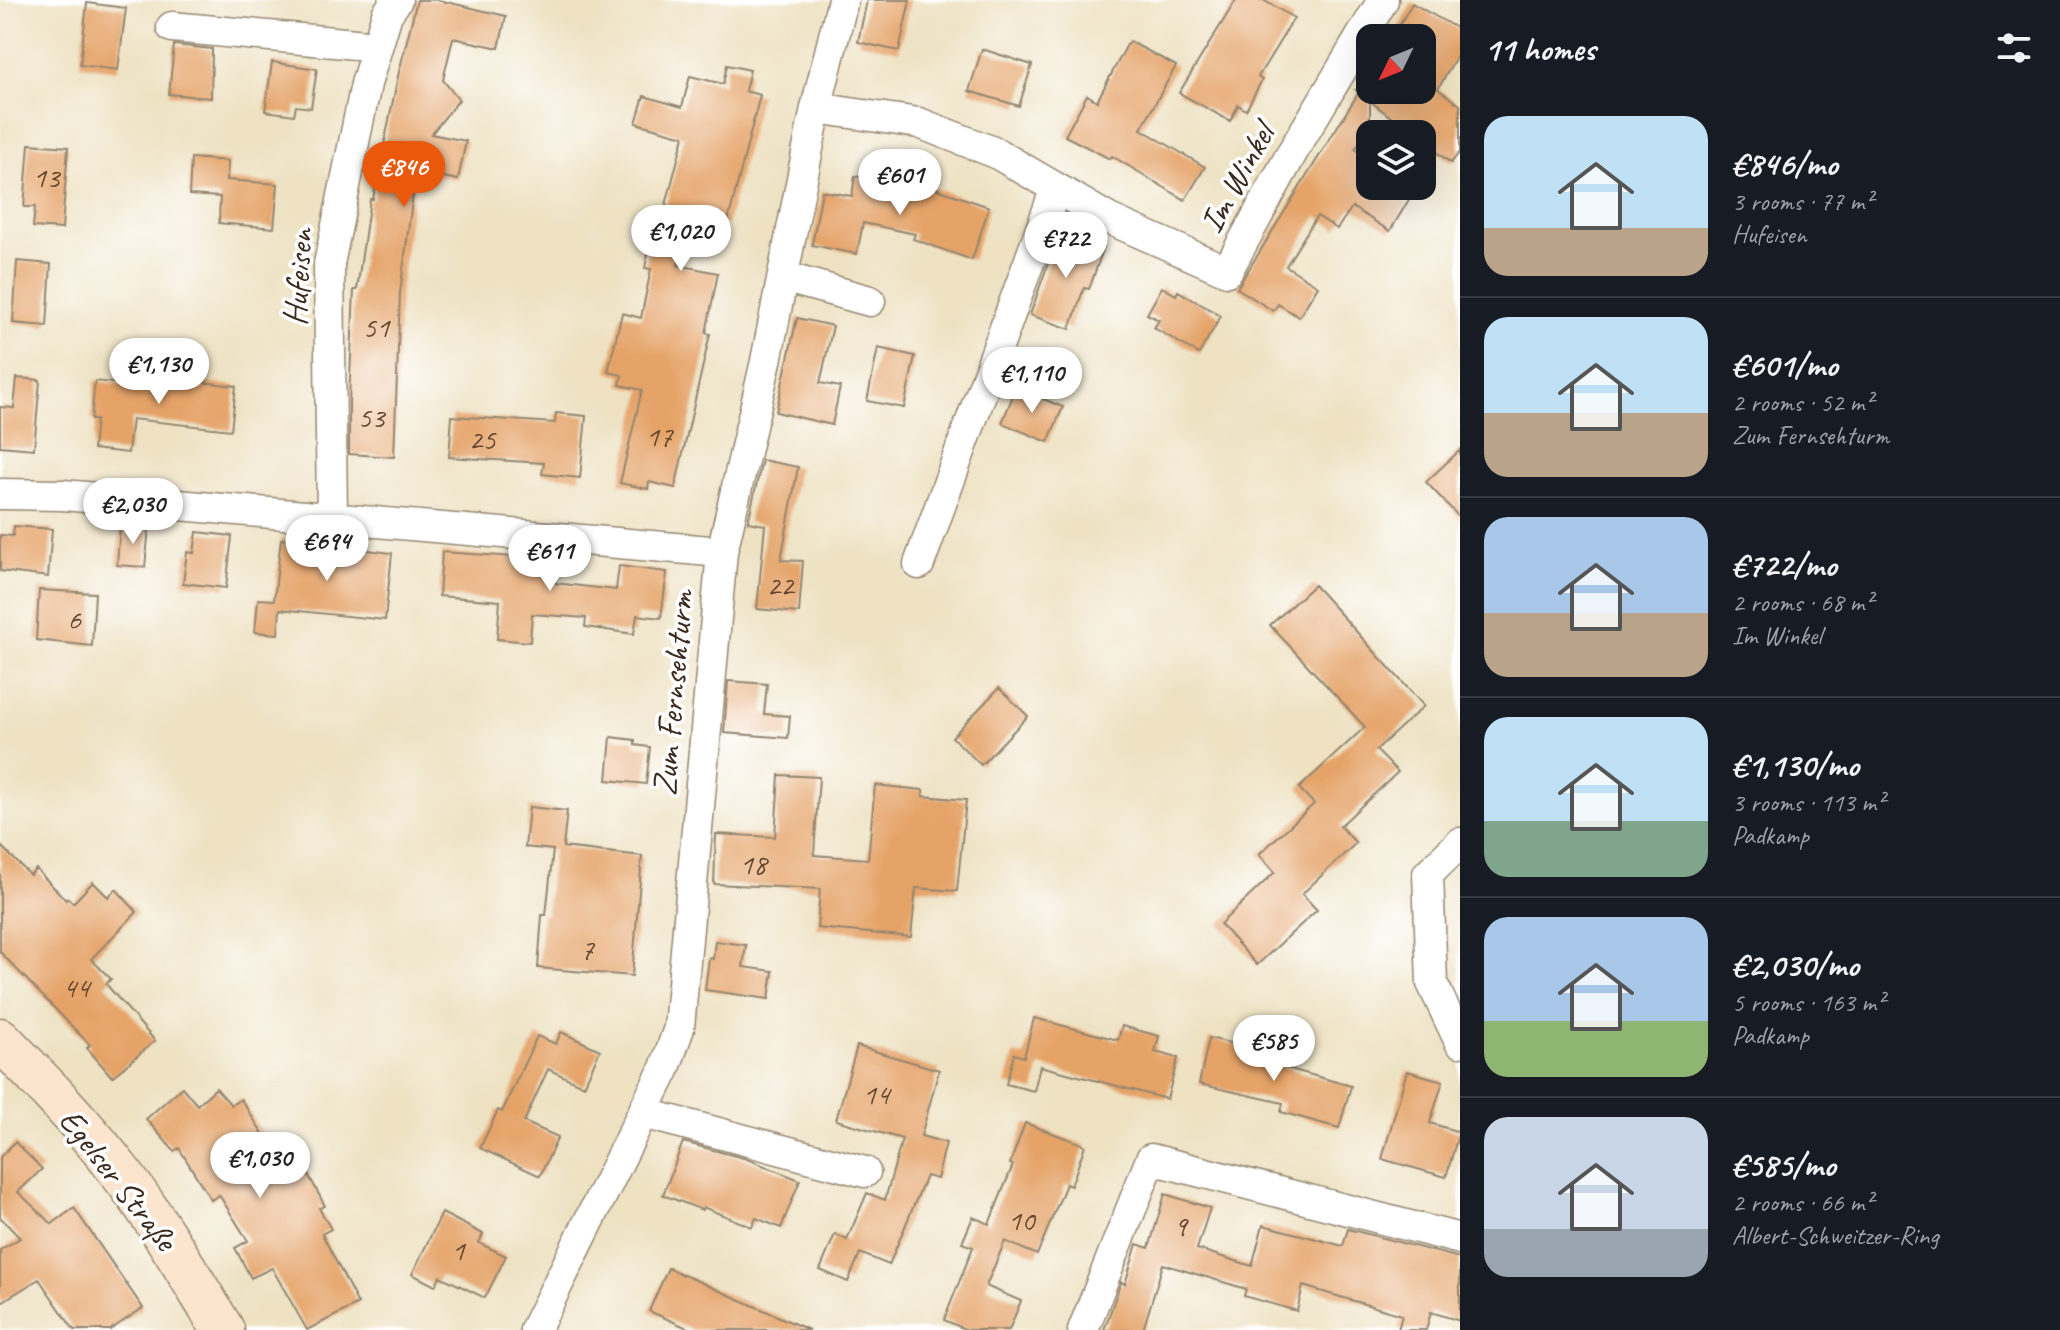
<!DOCTYPE html>
<html lang="en">
<head>
<meta charset="utf-8">
<style>
  :root { --surface:#171b24; --page:#242831; --text:#f1f3f6; --muted:#9ea1a6; --line:#363941; --accent:#ea580c }
  body { margin:0; font-family:Caveat,sans-serif; background:var(--page); color:var(--text); height:100vh; display:flex; flex-direction:column; font-size:30px; white-space:nowrap }
  * { box-sizing:border-box; margin:0 }
  p { font-size:26px; color:var(--muted) }
  .icon { flex:none; width:44px; height:44px; fill:none; stroke:currentColor; stroke-width:2; stroke-linecap:round; stroke-linejoin:round }
  .map { position:relative; flex:1; overflow:hidden }
  .panel { display:flex; flex-direction:column; background:var(--surface); width:600px }
  .panel>* { flex:none }
  .needle { width:52px; rotate:227deg }
  .buttons { position:absolute; left:1356px; top:24px; display:grid; gap:16px }
  .buttons a { display:grid; place-items:center; width:80px; height:80px; border-radius:16px; background:var(--surface); box-shadow:0 8px 32px #0002; font-size:40px }
  .price { position:absolute; translate:-50% -68px; padding:0 18px; border-radius:28px; background:#fff; color:#222; font-size:26px; line-height:52px; filter:drop-shadow(0 2px 4px #0008) }
  .price::after { content:''; position:absolute; left:50%; top:48px; width:24px; height:18px; margin-left:-12px; background:inherit; clip-path:polygon(0 0,100% 0,50% 100%) }
  .price.selected { background:var(--accent); color:#fff }
  ul { padding:0; list-style:none }
  li { display:flex; align-items:center; gap:24px; height:200px; padding:0 24px }
  li+li { border-top:2px solid var(--line) }
  li span { display:grid; place-items:center; flex:none; width:224px; height:160px; border-radius:24px; color:#555 }
  li>.icon { margin-inline-start:auto }
  span .icon { width:96px; height:96px; fill:#fffc; stroke-width:1 }
  li b { font-size:34px }
  h2 { display:flex; justify-content:space-between; align-items:center; height:96px; padding:0 24px; font-size:34px }
  main { display:flex; flex:1; min-height:0 }
  .map>svg:first-child { display:block }
</style>
</head>
<body>
<main>
<div class="map">
<svg width="1460" height="1330" viewBox="0 0 1460 1330">
  <rect width="100%" height="100%" fill="#fff"/>
  <filter id="ink" filterUnits="userSpaceOnUse"><feTurbulence type="fractalNoise" baseFrequency=".0125" numOctaves="2"/><feDisplacementMap in="SourceGraphic" scale="16" xChannelSelector="R" yChannelSelector="G"/><feConvolveMatrix kernelMatrix="1 2 1 2 8 2 1 2 1" color-interpolation-filters="sRGB"/></filter>
  <filter id="wash" filterUnits="userSpaceOnUse"><feTurbulence type="fractalNoise" baseFrequency=".006" numOctaves="4" result="noise"/><feDisplacementMap in="SourceGraphic" scale="32" xChannelSelector="R" yChannelSelector="G"/><feGaussianBlur stdDeviation="1.8" result="paint"/><feColorMatrix in="noise" values="0 0 0 0 0 0 0 0 0 0 0 0 0 0 0 0 0 1.4 0 .05"/><feComposite in="paint" operator="in"/></filter>
  <g filter="url(#wash)">
    <rect width="100%" height="100%" fill="#eee2c3"/>
    <g id="blocks">
      <path fill="#e5a368" d="M417 0H438L506 16 499 48 453 38 443 80 459 100 431 134 466 141 458 180 416 171 400 293 394 457 349 454V400L354 290H357L370 199H373L398 76Z
        M867 0H910L899 51 858 42Z
        M1236 0H1263L1294 18 1258 77 1262 80 1246 110 1238 105 1230 121 1179 93Z
        M87 3 126 8 118 70 80 65Z
        M1412 3 1460 30V51L1438 89 1460 105V152L1451 163 1422 141V134H1413L1370 101V129L1355 149 1370 158V186H1417L1390 231 1352 207 1337 229 1317 216 1286 266 1318 286 1299 317 1278 304 1273 311 1237 288 1359 92 1356 90H1361L1370 75V90H1422V38H1408L1396 31Z
        M1129 41 1176 66 1141 129 1205 167 1185 200 1112 156 1110 159 1065 136 1087 95 1097 101Z
        M174 45 212 49 211 98 169 94Z
        M982 49 1032 65 1019 106 969 91Z
        M272 62 317 69 311 108 296 106 294 115 265 111Z
        M727 65 750 70 745 91 760 95 727 225 693 216 678 265 718 273 706 333 710 334 675 488 649 482 648 489 620 483 642 390 620 385 622 375 608 372 622 313 641 318 651 269 645 268 650 242 656 243 684 136 636 123 644 96 682 107 690 76 723 84Z
        M29 144 68 147 62 229 33 227 35 207H24Z
        M191 158 228 161 227 180 278 184 274 228 219 223 220 197 189 195Z
        M855 176 930 190 931 187 989 207 972 260 913 239 915 234 863 223 857 254 812 245 822 191 852 196Z
        M1059 232 1104 247 1089 289 1084 288 1070 329 1030 315Z
        M17 261 51 264 47 326 13 323Z
        M1162 287 1176 295 1178 291 1221 316 1199 354 1154 328 1159 320 1147 314Z
        M797 318 833 326 820 383 840 387 832 425 776 412Z
        M878 348 915 356 904 408 867 401Z
        M169 361 194 364 192 381 236 386 231 430 132 419 128 453 93 449 96 420H91L95 381 166 389Z
        M17 378 40 380 34 449 0 446V407L14 408Z
        M1016 388 1063 407 1048 442 1002 423Z
        M556 413 586 416 580 478 542 474 544 463 449 457 452 416 555 423Z
        M1460 450V518L1426 482Z
        M762 460 798 467 781 560 803 561 799 613 757 609 765 525 748 522Z
        M120 525 149 528 145 567 117 565Z
        M14 526 52 529 48 577 0 571V535L13 536Z
        M197 532 232 536 226 588 183 583 187 552 194 553Z
        M281 539 392 553 385 620 280 609 278 634 255 632 258 599 274 600Z
        M442 552 557 560 555 583 616 590 619 566 667 572 661 618 637 615 634 634 585 627 586 618 532 614 530 642 497 639 500 601 439 596Z
        M1314 585 1424 706 1376 750 1398 772 1340 826 1356 843 1302 894 1317 910 1257 965 1220 924 1275 872 1259 854 1314 804 1299 788 1365 727 1270 625Z
        M39 590 95 593 92 646 36 640Z
        M728 681 767 684 764 714 790 716 788 738 724 733Z
        M999 688 1028 716 981 765 952 737Z
        M611 737 635 740V745L650 747 646 784 607 780Z
        M779 775 819 777 814 855 868 859 875 785 923 790V796L966 800 957 891 916 888 911 937 817 928 820 889 714 884 716 834 775 837Z
        M529 807 567 811 563 847 642 856 632 976 538 968 542 915H546L553 850 525 847Z
        M0 845 30 875 36 869 66 900 68 898 73 903 93 882 108 897 116 889 137 912 91 959 111 979 106 984 155 1041 112 1077 87 1048 90 1045 0 952Z
        M715 941 746 945 743 967 773 971 769 999 705 990 709 958 713 959Z
        M1034 1018 1118 1040 1122 1026 1159 1036 1155 1052 1178 1058 1167 1099 1040 1066 1034 1091 1006 1084 1014 1054 1024 1057Z
        M561 1032 600 1050 584 1086 548 1069 524 1122 558 1137 540 1176 480 1148 498 1110 502 1112 537 1036 556 1044Z
        M1209 1038 1264 1051 1261 1061 1351 1086 1339 1128 1281 1112 1283 1103 1199 1084Z
        M857 1046 939 1070 921 1136 946 1143 937 1179 926 1176 889 1265 860 1253 848 1282 820 1270 835 1234 847 1240 867 1193 885 1200 902 1139 836 1120Z
        M1407 1071 1443 1081 1430 1123 1459 1132 1446 1177 1382 1159Z
        M182 1087 197 1105 216 1088 231 1105 241 1099 282 1164 298 1155 325 1206 319 1208 331 1229 322 1234 358 1304 307 1330 272 1268 251 1278 235 1248 248 1241 219 1195 211 1200 179 1148 174 1151 146 1119Z
        M1025 1123 1085 1145 1071 1186 1066 1184 1037 1255 1005 1241 986 1286 1021 1301 1009 1330H967L944 1320 973 1247 962 1243 973 1217 989 1224 1013 1165 1010 1164Z
        M15 1142 42 1169 18 1192 52 1224 74 1208 143 1308 110 1330H74L39 1279 0 1303V1250L20 1238 0 1217V1157Z
        M683 1142 747 1159 800 1180 781 1228 756 1218 752 1227 703 1207 702 1210 663 1195Z
        M1165 1194 1210 1208 1197 1249 1252 1266 1263 1225 1343 1246 1348 1229 1460 1258V1321L1431 1312 1426 1330H1398L1402 1315 1303 1286 1297 1311 1244 1296 1246 1289 1163 1264 1143 1330H1104L1121 1282 1125 1284 1137 1244 1149 1248Z
        M442 1213 483 1234 479 1243 506 1256 485 1298 440 1276 435 1286 412 1274Z
        M668 1268 809 1330H692L649 1311Z"/>
    </g>
  </g>
  <g filter="url(#ink)">
    <use href="#blocks" fill-opacity="0" stroke="#948670" stroke-width="2"/>
    <g fill="none" stroke-linecap="round" stroke-linejoin="round">
      <defs>
        <path id="minor" d="M172 27 377 46
          M816 108 919 123 996 153 1109 219 1227 271 1293 151 1383 0
          M783 277 870 301
          M0 494 63 495 722 552
          M332 518 329 264 366 84 387 14 397 0
          M919 564 1056 188
          M1460 843 1428 874 1432 983 1460 1042
          M643 1113 865 1172
          M535 1330 665 1068 679 1028 722 552 766 361 816 108 843 0
          M1083 1330 1151 1159 1460 1239"/>
        <path id="secondary" d="M0 1039C43 1083 86 1127 123 1176 160 1224 191 1278 223 1330"/>
      </defs>
      <use href="#minor" stroke="#948670" stroke-width="33"/>
      <use href="#secondary" stroke="#948670" stroke-width="45"/>
      <use href="#minor" stroke="#fff" stroke-width="30"/>
      <use href="#secondary" stroke="#fce5cf" stroke-width="42"/>
    </g>
  </g>
  <g text-anchor="middle" stroke-width="7" stroke-linejoin="round" paint-order="stroke">
    <g font-size="30" fill="#664830">
      <text x="46" y="187">13</text>
      <text x="376" y="337">51</text>
      <text x="371" y="427">53</text>
      <text x="659" y="446">17</text>
      <text x="482" y="449">25</text>
      <text x="780" y="595">22</text>
      <text x="74" y="629">6</text>
      <text x="753" y="874">18</text>
      <text x="587" y="959">7</text>
      <text x="76" y="997">44</text>
      <text x="876" y="1104">14</text>
      <text x="1021" y="1230">10</text>
      <text x="1180" y="1236">9</text>
      <text x="458" y="1260">1</text>
    </g>
    <g font-size="34" fill="#3b2a1e" stroke="#fff">
      <text transform="translate(1236 178) rotate(-61)" y="12">Im Winkel</text>
      <text transform="translate(297 277) rotate(-86)" y="12">Hufeisen</text>
      <text transform="translate(672 693) rotate(-85)" y="12">Zum Fernsehturm</text>
      <text transform="translate(119 1179) rotate(52)" y="12">Egelser Straße</text>
    </g>
  </g>
</svg>
<div class="buttons">
<a><svg class="needle" viewBox="-14 -14 28 28"><path d="M0-13l5 13h-10z" fill="#e53935"/><path d="M0 13l5-13h-10z" fill="#9ea1a6"/></svg></a>
<a><svg class="icon" aria-label="layers" viewBox="0 0 24 24"><path d="M12 4l9 5-9 5-9-5zM3 14l9 5 9-5"/></svg></a>
</div>
<b class="price selected" style="left:404px;top:209px">€846</b>
<b class="price" style="left:900px;top:217px">€601</b>
<b class="price" style="left:681px;top:273px">€1,020</b>
<b class="price" style="left:1066px;top:280px">€722</b>
<b class="price" style="left:159px;top:406px">€1,130</b>
<b class="price" style="left:1032px;top:415px">€1,110</b>
<b class="price" style="left:133px;top:546px">€2,030</b>
<b class="price" style="left:327px;top:583px">€694</b>
<b class="price" style="left:550px;top:593px">€611</b>
<b class="price" style="left:1274px;top:1083px">€585</b>
<b class="price" style="left:260px;top:1200px">€1,030</b>
</div>
<section class="panel">
<h2>11 homes<svg class="icon" aria-label="filters" viewBox="0 0 24 24"><path d="M4 7h16M4 17h16"/><circle cx="9" cy="7" r="2"/><circle cx="15" cy="17" r="2"/></svg></h2>
<ul>
<li><span style="background:linear-gradient(#bfe0f5 70%,#b9a48a 0)"><svg class="icon" aria-label="home" viewBox="0 0 24 24"><path d="M3 11l9-7 9 7M6 9v11h12V9"/></svg></span><div><b>€846/mo</b><p>3 rooms · 77 m²</p><p>Hufeisen</p></div></li>
<li><span style="background:linear-gradient(#bfe0f5 60%,#b9a48a 0)"><svg class="icon" aria-label="home" viewBox="0 0 24 24"><path d="M3 11l9-7 9 7M6 9v11h12V9"/></svg></span><div><b>€601/mo</b><p>2 rooms · 52 m²</p><p>Zum Fernsehturm</p></div></li>
<li><span style="background:linear-gradient(#a9c7e8 60%,#b9a48a 0)"><svg class="icon" aria-label="home" viewBox="0 0 24 24"><path d="M3 11l9-7 9 7M6 9v11h12V9"/></svg></span><div><b>€722/mo</b><p>2 rooms · 68 m²</p><p>Im Winkel</p></div></li>
<li><span style="background:linear-gradient(#bfe0f5 65%,#7fa58c 0)"><svg class="icon" aria-label="home" viewBox="0 0 24 24"><path d="M3 11l9-7 9 7M6 9v11h12V9"/></svg></span><div><b>€1,130/mo</b><p>3 rooms · 113 m²</p><p>Padkamp</p></div></li>
<li><span style="background:linear-gradient(#a9c7e8 65%,#8fb573 0)"><svg class="icon" aria-label="home" viewBox="0 0 24 24"><path d="M3 11l9-7 9 7M6 9v11h12V9"/></svg></span><div><b>€2,030/mo</b><p>5 rooms · 163 m²</p><p>Padkamp</p></div></li>
<li><span style="background:linear-gradient(#c9d6e8 70%,#9aa5b1 0)"><svg class="icon" aria-label="home" viewBox="0 0 24 24"><path d="M3 11l9-7 9 7M6 9v11h12V9"/></svg></span><div><b>€585/mo</b><p>2 rooms · 66 m²</p><p>Albert-Schweitzer-Ring</p></div></li>
</ul>
</section>
</main>
</body>
</html>
